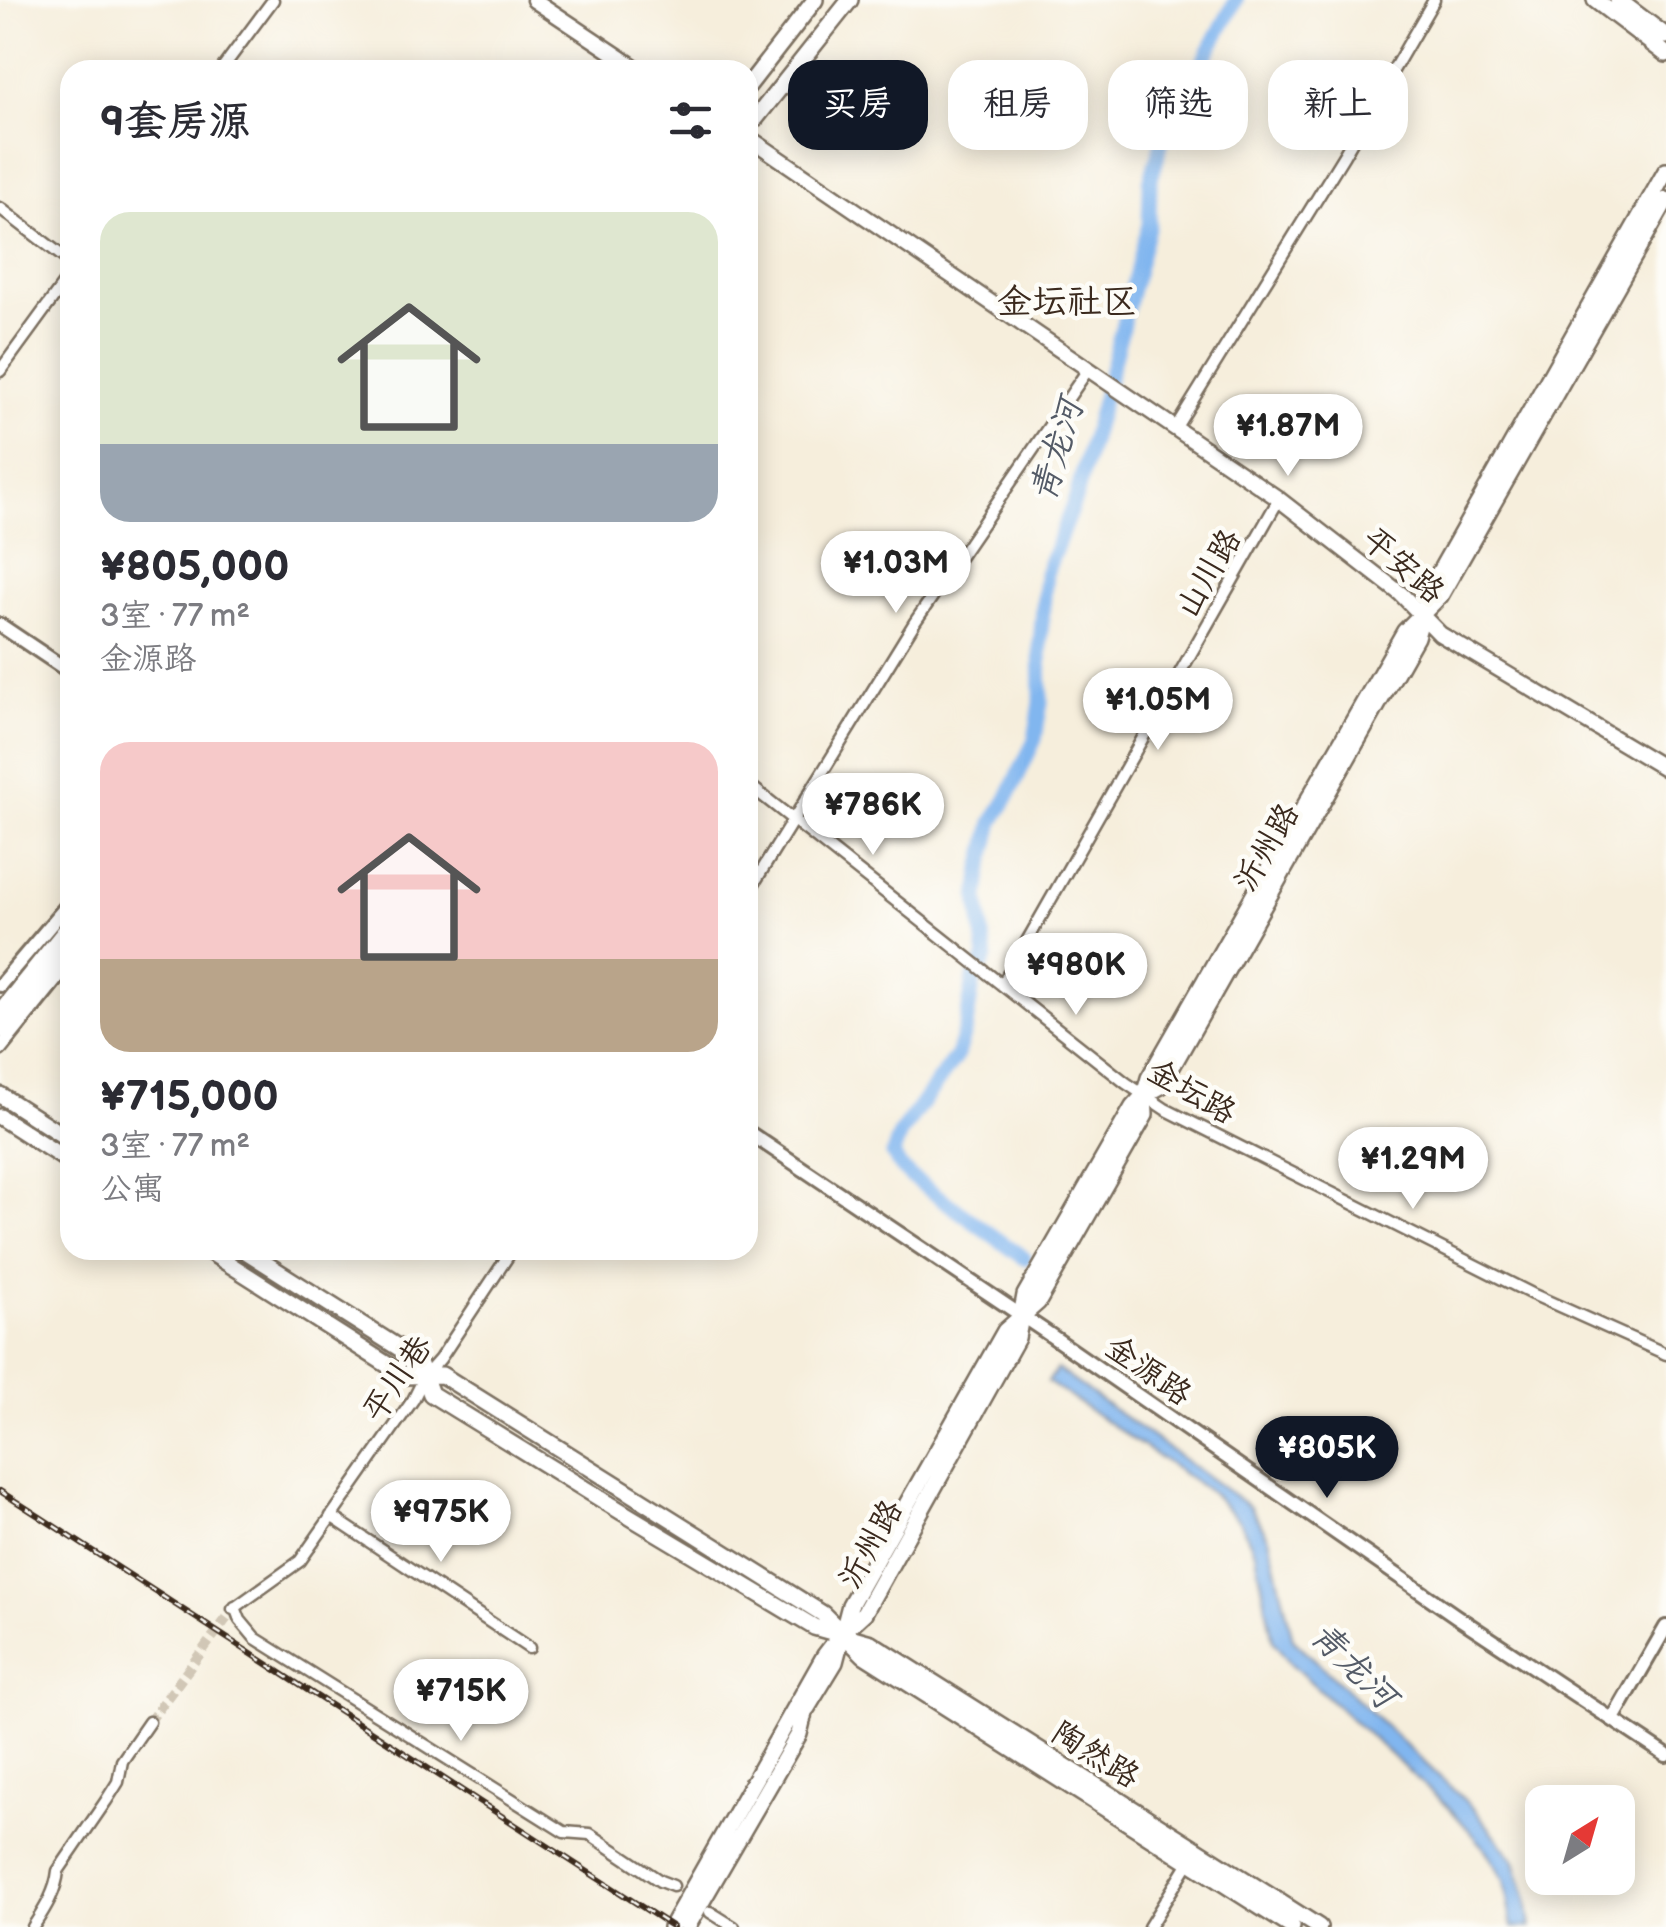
<!DOCTYPE html>
<html lang="zh">
<head>
<meta charset="utf-8">
<style>
  :root { --surface:#fff; --page:#f2f2f3; --text:#2b2b33; --muted:#7c7c81; --accent:#111827 }
  body { margin:0; font-family:"Balsamiq Sans","LXGW WenKai TC",sans-serif; background:var(--page); color:var(--text); height:100vh; display:flex; flex-direction:column; font-size:38px; white-space:nowrap }
  * { box-sizing:border-box; margin:0 }
  p { font-size:32px; color:var(--muted) }
  .icon { flex:none; width:55px; height:55px; fill:none; stroke:currentColor; stroke-width:2; stroke-linecap:round; stroke-linejoin:round }
  .map { position:relative; flex:1; overflow:hidden }
  .details { position:absolute; left:60px; top:60px; width:698px; height:1200px; display:flex; flex-direction:column; background:var(--surface); border-radius:30px; box-shadow:0 5px 25px #0003 }
  .details>* { flex:none }
  .top-card { position:absolute; left:788px; top:60px; width:728px; height:90px; display:flex; gap:20px }
  .needle { width:65px; rotate:37deg }
  .buttons { position:absolute; left:1525px; top:1785px; display:grid; gap:20px }
  .buttons a { display:grid; place-items:center; width:110px; height:110px; border-radius:20px; background:var(--surface); box-shadow:0 5px 25px #0003; font-size:50px }
  .price { position:absolute; translate:-50% -85px; padding:0 22px; border-radius:35px; background:#fff; color:#222; font-size:32px; line-height:65px; filter:drop-shadow(0 2px 5px #0008) }
  .price::after { content:''; position:absolute; left:50%; top:60px; width:30px; height:22px; margin-left:-15px; background:inherit; clip-path:polygon(0 0,100% 0,50% 100%) }
  .price.active { background:var(--accent); color:#fff }
  ul { padding:0; list-style:none }
  li { display:grid; align-content:center; gap:20px; height:530px; padding:0 40px }
  li span { display:grid; place-items:center; height:310px; border-radius:30px; color:#555 }
  li>.icon { margin-inline-start:auto }
  span .icon { width:180px; height:180px; fill:#fffc; stroke-width:1 }
  li b { font-size:42px }
  h2 { display:flex; justify-content:space-between; align-items:center; height:120px; padding:0 40px; font-size:42px }
  .pill { padding:0 35px; border-radius:30px; background:var(--surface); box-shadow:0 5px 25px #0003; font-size:35px; line-height:90px }
  .pill.active { background:var(--accent); color:#fff }
  .map>svg:first-child { display:block }
</style>
</head>
<body>
<div class="map">
<svg width="1666" height="1927" viewBox="0 0 1666 1927">
  <rect width="100%" height="100%" fill="#fdfcf7"/>
  <filter id="ink" filterUnits="userSpaceOnUse"><feTurbulence type="fractalNoise" baseFrequency=".01" numOctaves="2"/><feDisplacementMap in="SourceGraphic" scale="20" xChannelSelector="R" yChannelSelector="G"/><feConvolveMatrix kernelMatrix="1 2 1 2 8 2 1 2 1" color-interpolation-filters="sRGB"/></filter>
  <filter id="wash" filterUnits="userSpaceOnUse"><feTurbulence type="fractalNoise" baseFrequency=".0048" numOctaves="4" result="noise"/><feDisplacementMap in="SourceGraphic" scale="40" xChannelSelector="R" yChannelSelector="G"/><feGaussianBlur stdDeviation="2.25" result="paint"/><feColorMatrix in="noise" values="0 0 0 0 0 0 0 0 0 0 0 0 0 0 0 0 0 1.4 0 .05"/><feComposite in="paint" operator="in"/></filter>
  <g filter="url(#wash)">
    <rect width="100%" height="100%" fill="#f6eedc"/>
    <path fill="#81b6ef" stroke="#5e7086" stroke-width="2.5" d="M1057 1369 1250 1507 1269 1538 1293 1639 1476 1811 1515 1861 1527 1899 1531 1927H1512L1504 1880 1484 1847 1451 1810 1291 1664 1273 1641 1256 1554 1240 1522 1213 1494 1048 1382Z"/>
    <g fill="none" stroke-linecap="round" stroke-linejoin="round">
      <path stroke="#81b6ef" stroke-width="15" d="M1024 1258 910 1176 900 1167 893 1154 900 1134 957 1055 966 1026 974 978 986 958 978 898 981 873 993 822 1007 799 1035 739 1041 702 1040 644 1046 573 1076 497 1113 362 1149 224 1150 182 1163 138 1236 0"/>
    </g>
  </g>
  <g filter="url(#ink)">
    <g fill="none" stroke-linecap="round" stroke-linejoin="round">
      <path stroke="#d1c7b6" stroke-width="10" stroke-dasharray="10 5" stroke-linecap="butt" d="M149 1722 232 1611"/>
      <defs>
        <path id="minor" d="M221 70 273 0
          M0 208 70 262
          M0 371 70 275
          M1176 427 1344 155 1434 0
          M748 784 1126 1083 1165 1109 1532 1294 1666 1354
          M748 893 915 622 1089 368
          M1002 985 1279 499
          M331 1516 529 1648
          M235 1607 240 1620 255 1638 564 1832 590 1834 660 1881 673 1886
          M233 1609 300 1561 413 1400 425 1376 440 1359 512 1250
          M710 1912 734 1927
          M33 1927C44 1910 56 1892 58 1871L106 1801 118 1782 122 1761 149 1722
          M1149 1927 1189 1862"/>
        <path id="tertiary" d="M0 625 70 672
          M0 985 70 902
          M0 1049 70 962
          M748 1132 1043 1330 1456 1616 1666 1755
          M1613 1719 1666 1627"/>
        <path id="secondary" d="M534 0 639 70
          M748 137 1276 497 1401 594 1440 634 1666 769"/>
        <path id="primary" d="M1595 0 1666 54
          M1618 0 1666 36
          M748 86 815 0
          M748 120 756 118 850 0
          M0 1012 70 925
          M0 1030 70 942
          M0 1095 70 1140
          M0 1117 70 1162
          M207 1250 405 1376 442 1375 823 1614 864 1655 1292 1927
          M244 1250 418 1360 431 1394 622 1512 814 1627 871 1643 1319 1927
          M807 1708 835 1662 850 1605 1005 1331 1038 1302 1145 1115 1144 1095 1149 1078 1405 631 1440 596 1666 200
          M671 1927 825 1655 841 1634 864 1613 1017 1338 1025 1295 1133 1107 1144 1095 1161 1086 1416 637 1430 589 1666 171
          M687 1927 799 1734 804 1713"/>
      </defs>
      <use href="#minor" stroke="#7c6f60" stroke-width="15"/>
      <use href="#tertiary" stroke="#7c6f60" stroke-width="18"/>
      <use href="#secondary" stroke="#7c6f60" stroke-width="19"/>
      <use href="#primary" stroke="#7c6f60" stroke-width="20"/>
      <use href="#minor" stroke="#fff" stroke-width="10"/>
      <use href="#tertiary" stroke="#fff" stroke-width="12"/>
      <use href="#secondary" stroke="#fff" stroke-width="14"/>
      <use href="#primary" stroke="#fff" stroke-width="15"/>
      <defs>
        <path id="rail" d="M0 1491 673 1927"/>
      </defs>
      <use href="#rail" stroke="#3b2a1e" stroke-width="6"/>
      <use href="#rail" stroke="#fdfcf7" stroke-width="2.5" stroke-dasharray="8" stroke-linecap="butt"/>
    </g>
  </g>
  <g text-anchor="middle" stroke-width="9" stroke-linejoin="round" paint-order="stroke">
    <g font-size="32" fill="#3b2a1e" stroke="#fdfcf7">
      <text transform="translate(1404 565) rotate(41)" y="11">平安路</text>
      <text transform="translate(1208 573) rotate(-60)" y="11">山川路</text>
      <text transform="translate(1266 847) rotate(-60)" y="11">沂州路</text>
      <text transform="translate(1192 1091) rotate(30)" y="11">金坛路</text>
      <text transform="translate(1149 1370) rotate(35)" y="11">金源路</text>
      <text transform="translate(397 1378) rotate(-56)" y="11">平川巷</text>
      <text transform="translate(870 1544) rotate(-61)" y="11">沂州路</text>
      <text transform="translate(1096 1754) rotate(32)" y="11">陶然路</text>
    </g>
    <g font-size="35" fill="#3b2a1e" stroke="#fdfcf7">
      <text x="1067" y="313">金坛社区</text>
    </g>
    <g font-size="35" font-style="italic" fill="#545b67" stroke="#fdfcf7">
      <text transform="translate(1056 450) rotate(-73)" y="12">青龙河</text>
      <text transform="translate(1354 1665) rotate(45)" y="12">青龙河</text>
    </g>
  </g>
</svg>
<div class="buttons">
<a><svg class="needle" viewBox="-14 -14 28 28"><path d="M0-13l5 13h-10z" fill="#e53935"/><path d="M0 13l5-13h-10z" fill="#7c7c81"/></svg></a>
</div>
<b class="price" style="left:1288px;top:479px">¥1.87M</b>
<b class="price" style="left:896px;top:616px">¥1.03M</b>
<b class="price" style="left:1158px;top:753px">¥1.05M</b>
<b class="price" style="left:873px;top:858px">¥786K</b>
<b class="price" style="left:1076px;top:1018px">¥980K</b>
<b class="price" style="left:1413px;top:1212px">¥1.29M</b>
<b class="price active" style="left:1327px;top:1501px">¥805K</b>
<b class="price" style="left:441px;top:1565px">¥975K</b>
<b class="price" style="left:461px;top:1744px">¥715K</b>
<div class="top-card">
<a class="pill active">买房</a>
<a class="pill">租房</a>
<a class="pill">筛选</a>
<a class="pill">新上</a>
</div>
<section class="details">
<h2>9套房源<svg class="icon" aria-label="filters" viewBox="0 0 24 24"><path d="M4 7h16M4 17h16"/><circle cx="9" cy="7" r="2"/><circle cx="15" cy="17" r="2"/></svg></h2>
<ul>
<li><span style="background:linear-gradient(#dfe7d0 75%,#9aa5b1 0)"><svg class="icon" aria-label="home" viewBox="0 0 24 24"><path d="M3 11l9-7 9 7M6 9v11h12V9"/></svg></span><div><b>¥805,000</b><p>3室 · 77 m²</p><p>金源路</p></div></li>
<li><span style="background:linear-gradient(#f6c9c9 70%,#b9a48a 0)"><svg class="icon" aria-label="home" viewBox="0 0 24 24"><path d="M3 11l9-7 9 7M6 9v11h12V9"/></svg></span><div><b>¥715,000</b><p>3室 · 77 m²</p><p>公寓</p></div></li>
</ul>
</section>
</div>
</body>
</html>
